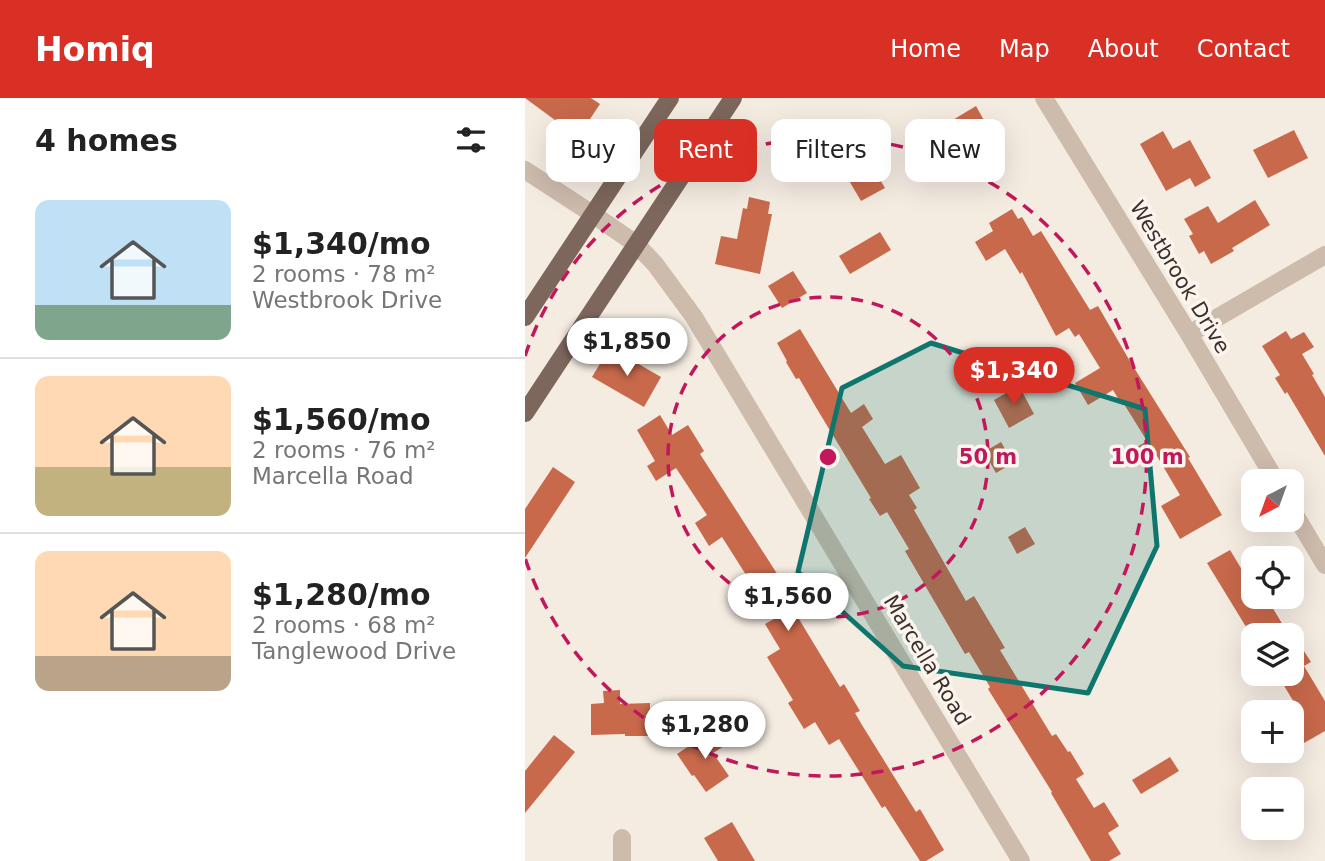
<!DOCTYPE html>
<html lang="en">
<head>
<meta charset="utf-8">
<style>
  :root { --surface:#fff; --page:#f2f2f2; --text:#222; --muted:#767676; --line:#e0e0e0; --accent:#d93025 }
  body { margin:0; font-family:"DejaVu Sans",sans-serif; background:var(--page); color:var(--text); height:100vh; display:flex; flex-direction:column; font-size:26px; white-space:nowrap }
  * { box-sizing:border-box; margin:0 }
  p { font-size:23px; color:var(--muted) }
  .icon { flex:none; width:38px; height:38px; fill:none; stroke:currentColor; stroke-width:2; stroke-linecap:round; stroke-linejoin:round }
  .map { position:relative; flex:1; overflow:hidden }
  .panel { display:flex; flex-direction:column; background:var(--surface); width:525px }
  .panel>* { flex:none }
  .top-card { position:absolute; left:21px; top:21px; width:665px; height:63px; display:flex; gap:14px }
  .needle { width:46px; rotate:221deg }
  .fabs { position:absolute; left:716px; top:371px; display:grid; gap:14px }
  .fabs a { display:grid; place-items:center; width:63px; height:63px; border-radius:14px; background:var(--surface); box-shadow:0 7px 28px #0002; font-size:35px }
  .price { position:absolute; translate:-50% -60px; padding:0 16px; border-radius:24px; background:#fff; color:#222; font-size:23px; line-height:46px; filter:drop-shadow(0 2px 4px #0008) }
  .price::after { content:''; position:absolute; left:50%; top:42px; width:21px; height:16px; margin-left:-10px; background:inherit; clip-path:polygon(0 0,100% 0,50% 100%) }
  .price.on { background:var(--accent); color:#fff }
  ul { padding:0; list-style:none }
  li { display:flex; align-items:center; gap:21px; height:175px; padding:0 35px }
  li+li { border-top:2px solid var(--line) }
  li span { display:grid; place-items:center; flex:none; width:196px; height:140px; border-radius:14px; color:#555 }
  li>.icon { margin-inline-start:auto }
  span .icon { width:84px; height:84px; fill:#fffc; stroke-width:1 }
  li b { font-size:30px }
  h2 { display:flex; justify-content:space-between; align-items:center; height:84px; padding:0 35px; font-size:30px }
  .pill { padding:0 24px; border-radius:14px; background:var(--surface); box-shadow:0 7px 28px #0002; font-size:24px; line-height:63px }
  .pill.on { background:var(--accent); color:#fff }
  header { display:flex; align-items:center; gap:42px; box-sizing:border-box; height:98px; padding:0 35px; background:var(--accent); color:#fff }
  header strong { font-size:33px }
  nav { display:flex; gap:38px; margin-inline-start:auto; font-size:24px }
  main { display:flex; flex:1; min-height:0 }
  .map>svg:first-child { display:block }
</style>
</head>
<body>
<header>
<strong>Homiq</strong>
<nav><a>Home</a><a>Map</a><a>About</a><a>Contact</a></nav>
</header>
<main>
<section class="panel">
<h2>4 homes<svg class="icon" aria-label="filters" viewBox="0 0 24 24"><path d="M4 7h16M4 17h16"/><circle cx="9" cy="7" r="2"/><circle cx="15" cy="17" r="2"/></svg></h2>
<ul>
<li><span style="background:linear-gradient(#bfe0f5 75%,#7fa58c 0)"><svg class="icon" aria-label="home" viewBox="0 0 24 24"><path d="M3 11l9-7 9 7M6 9v11h12V9"/></svg></span><div><b>$1,340/mo</b><p>2 rooms · 78 m²</p><p>Westbrook Drive</p></div></li>
<li><span style="background:linear-gradient(#ffd9b3 65%,#c2b280 0)"><svg class="icon" aria-label="home" viewBox="0 0 24 24"><path d="M3 11l9-7 9 7M6 9v11h12V9"/></svg></span><div><b>$1,560/mo</b><p>2 rooms · 76 m²</p><p>Marcella Road</p></div></li>
<li><span style="background:linear-gradient(#ffd9b3 75%,#b9a48a 0)"><svg class="icon" aria-label="home" viewBox="0 0 24 24"><path d="M3 11l9-7 9 7M6 9v11h12V9"/></svg></span><div><b>$1,280/mo</b><p>2 rooms · 68 m²</p><p>Tanglewood Drive</p></div></li>
</ul>
</section>
<div class="map">
<svg width="800" height="763" viewBox="0 0 800 763">
  <rect width="100%" height="100%" fill="#f4ebe1"/>
  <path fill="#c8694b" d="M0 0H66L75 6 53 39Z
    M451 8 466 35 461 38 476 62 447 79 430 50 407 65 393 43Z
    M769 32 783 60 743 80 728 52Z
    M638 33 648 51 665 42 686 80 670 89 665 80 641 93 615 46Z
    M329 38 360 90 336 103 306 52Z
    M224 99 245 104 243 116H247L235 176 190 166 196 138 212 141 218 110 222 111Z
    M730 102 745 127 707 150 709 153 686 166 679 153 674 156 664 138 668 136 659 121 683 108 693 125Z
    M487 111 493 121 497 119 508 138 516 133 565 212 573 208 606 265 665 359 663 360 697 417 655 441 636 408 655 397 632 358 616 367 607 352 622 343 599 306 597 307 588 292 563 307 550 285 575 270 554 236 550 239 544 230 531 238 497 174 495 176 480 151 461 163 450 144 468 133 464 125Z
    M355 134 366 152 325 176 314 158Z
    M268 173 282 195 257 210 243 188Z
    M275 231 326 315 339 306 348 321 337 329 360 366 376 357 395 390 384 397 392 410 389 412 441 503 449 498 480 550 475 552 527 638 531 636 543 654 545 653 559 676 551 681 569 710 579 704 594 728 583 735 596 756 584 763H566L526 695 527 694 463 591 465 589 444 554 440 556 380 453 384 451 362 414 355 418 344 401 346 400 292 311 274 280 271 281 261 264 262 263 252 245Z
    M761 233 766 241 779 234 789 249 777 256 789 276 787 277 800 299V358L762 294 760 296 750 280 755 277 737 248Z
    M82 254 100 265 103 260 136 279 119 309 67 279Z
    M494 288 509 316 484 330 469 302Z
    M135 317 147 337 163 327 179 353 175 356 258 485 254 488 315 589 319 586 335 613 330 615 337 627 391 714 395 711 419 752 401 763H395L360 708 357 710 314 641 304 647 290 624 279 631 263 605 268 602 242 559 255 551 240 526 249 521 197 439 184 448 170 425 182 417 151 370 131 383 122 368 130 363 112 332Z
    M476 344 488 365 471 375 459 354Z
    M28 369 50 384 0 460V411Z
    M500 429 510 446 492 456 483 439Z
    M705 452 728 490V499H741L764 537H726L682 465Z
    M766 533 786 564 779 568 800 603V633L779 645 769 628 779 621 752 576H766Z
    M95 592V606L125 605V638H100V636L66 637V606L79 605 78 593Z
    M188 632 199 648 188 655 204 678 181 694 169 677 167 678 152 656Z
    M29 637 50 654 0 715V673Z
    M645 659 654 673 616 696 607 682Z
    M207 724 230 763H193L179 740Z"/>
  <g fill="none" stroke-linecap="round" stroke-linejoin="round">
    <path stroke="#cdbbac" stroke-width="18" d="M519 0 664 236 751 383
      M0 72 69 117
      M664 236 800 157
      M766 410 800 467
      M97 763V740"/>
    <path stroke="#cdbbac" stroke-width="18" d="M69 117 111 146 130 166 169 219 496 763"/>
    <path stroke="#7d675c" stroke-width="18" d="M0 219 145 0
      M0 315 208 0"/>
  </g>
  <path fill="#0f766e" fill-opacity="0.2" stroke="#0f766e" stroke-width="5" stroke-linejoin="round" d="M406 245 620 311 632 448 563 595 378 568 273 474 317 290Z"/>
  <g fill="none" stroke="#c2185b" stroke-width="3.5" stroke-dasharray="12 9">
    <circle cx="303" cy="359" r="160"/>
    <path d="M0 258A319 319 0 1 1 0 460"/>
  </g>
  <g text-anchor="middle" stroke-width="7" stroke-linejoin="round" paint-order="stroke">
    <g font-size="21" fill="#3b302b" stroke="#fbf5ee">
      <text transform="translate(655 179) rotate(59)" y="7">Westbrook Drive</text>
      <text transform="translate(402 562) rotate(59)" y="7">Marcella Road</text>
    </g>
  </g>
  <circle cx="303" cy="359" r="10" fill="#c2185b" stroke="#fbf5ee" stroke-width="3.5"/>
  <g font-size="21" text-anchor="middle" font-weight="bold" fill="#c2185b" stroke="#fbf5ee" stroke-width="7" stroke-linejoin="round" paint-order="stroke">
    <text x="463" y="366">50 m</text>
    <text x="622" y="366">100 m</text>
  </g>
</svg>
<div class="fabs">
<a><svg class="needle" viewBox="-14 -14 28 28"><path d="M0-13l5 13h-10z" fill="#e53935"/><path d="M0 13l5-13h-10z" fill="#767676"/></svg></a>
<a><svg class="icon" aria-label="locate" viewBox="0 0 24 24"><circle cx="12" cy="12" r="6"/><path d="M12 2v4M12 18v4M2 12h4M18 12h4"/></svg></a>
<a><svg class="icon" aria-label="layers" viewBox="0 0 24 24"><path d="M12 4l9 5-9 5-9-5zM3 14l9 5 9-5"/></svg></a>
<a>+</a>
<a>−</a>
</div>
<b class="price" style="left:102px;top:280px">$1,850</b>
<b class="price on" style="left:489px;top:309px">$1,340</b>
<b class="price" style="left:263px;top:535px">$1,560</b>
<b class="price" style="left:180px;top:663px">$1,280</b>
<div class="top-card">
<a class="pill">Buy</a>
<a class="pill on">Rent</a>
<a class="pill">Filters</a>
<a class="pill">New</a>
</div>
</div>
</main>
</body>
</html>
